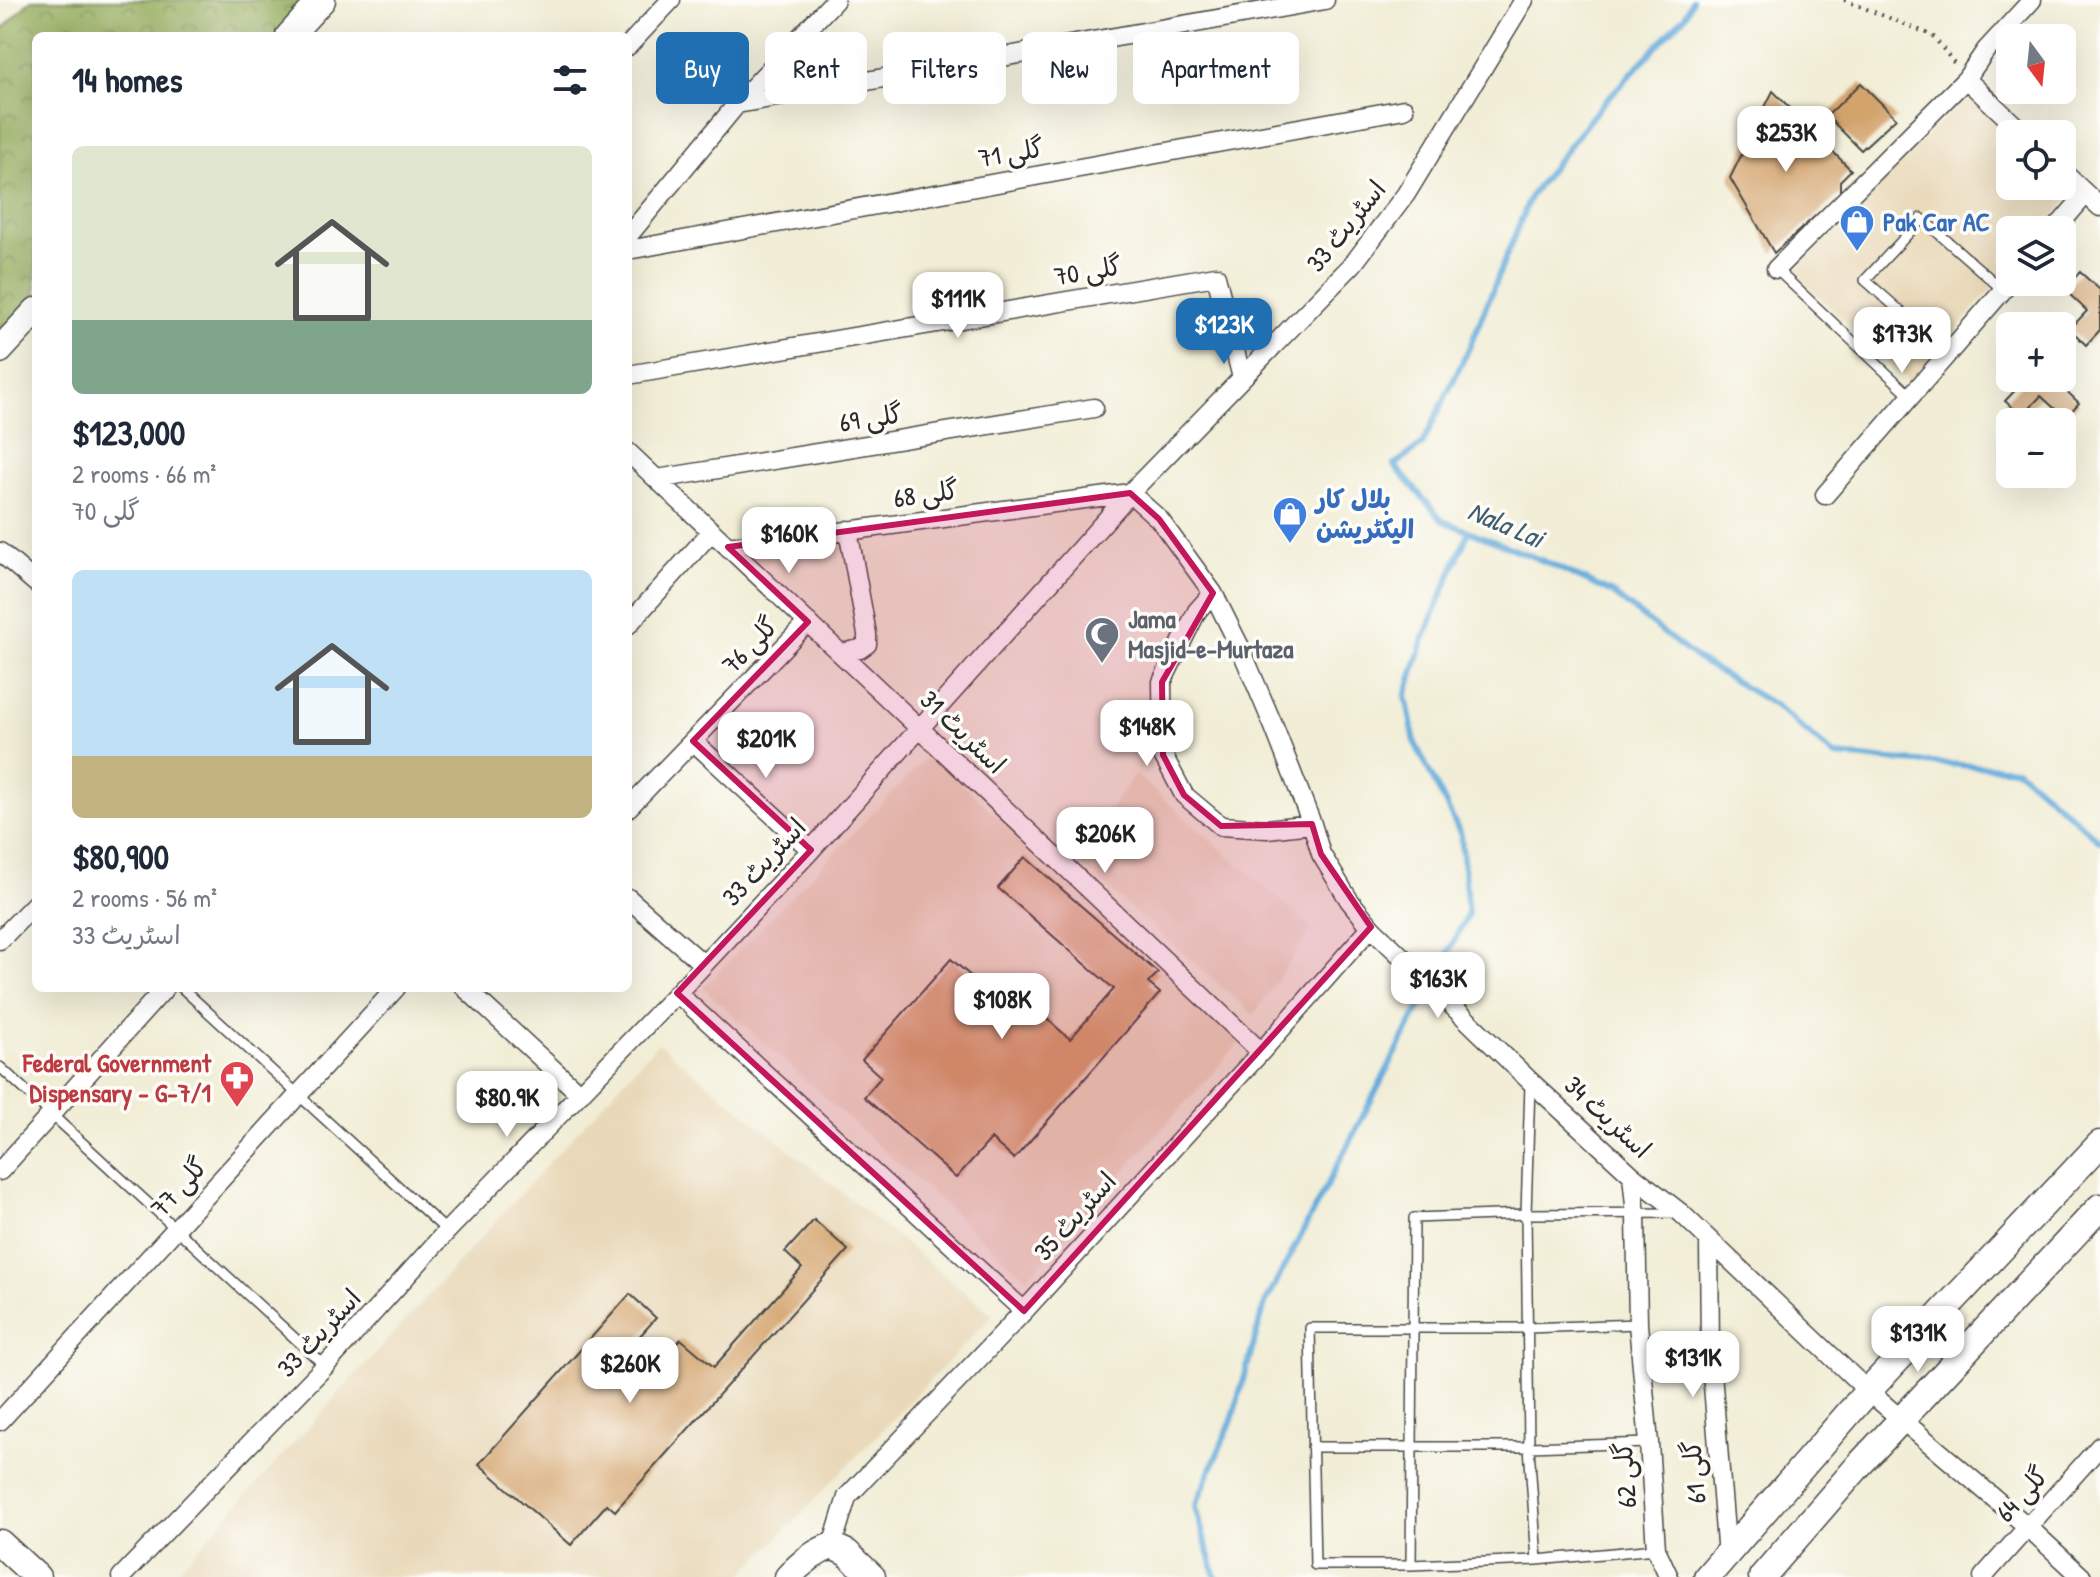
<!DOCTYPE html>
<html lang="en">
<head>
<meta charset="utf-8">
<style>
  :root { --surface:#fff; --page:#f6f6f7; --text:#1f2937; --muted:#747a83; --accent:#1f6fb2 }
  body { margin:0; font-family:"Patrick Hand","Playpen Sans Arabic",sans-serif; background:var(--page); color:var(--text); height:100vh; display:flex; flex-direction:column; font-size:30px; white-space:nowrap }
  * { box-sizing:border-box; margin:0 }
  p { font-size:26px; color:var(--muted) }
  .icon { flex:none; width:44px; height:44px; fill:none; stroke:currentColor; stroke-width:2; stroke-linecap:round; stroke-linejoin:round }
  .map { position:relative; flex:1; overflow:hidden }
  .drawer { position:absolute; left:32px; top:32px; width:600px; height:960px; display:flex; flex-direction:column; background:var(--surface); border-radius:12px; box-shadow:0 8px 32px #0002 }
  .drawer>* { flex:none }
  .hud { position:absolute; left:656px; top:32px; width:760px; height:72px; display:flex; gap:16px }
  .needle { width:52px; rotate:165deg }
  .buttons { position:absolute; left:1996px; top:24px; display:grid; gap:16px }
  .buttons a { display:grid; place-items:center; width:80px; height:80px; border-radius:12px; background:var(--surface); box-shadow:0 8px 32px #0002; font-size:40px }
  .price { position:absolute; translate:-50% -68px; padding:0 18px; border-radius:16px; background:#fff; color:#222; font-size:26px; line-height:52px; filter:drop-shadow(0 2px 4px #0008) }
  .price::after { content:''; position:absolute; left:50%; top:48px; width:24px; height:18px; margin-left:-12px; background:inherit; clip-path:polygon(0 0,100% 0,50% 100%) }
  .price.selected { background:var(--accent); color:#fff }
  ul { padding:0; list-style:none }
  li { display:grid; align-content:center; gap:16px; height:424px; padding:0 40px }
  li span { display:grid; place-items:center; height:248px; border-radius:12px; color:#555 }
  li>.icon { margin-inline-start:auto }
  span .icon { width:144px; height:144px; fill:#fffc; stroke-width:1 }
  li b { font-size:34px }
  h2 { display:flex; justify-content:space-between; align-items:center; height:96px; padding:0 40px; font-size:34px }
  .chip { padding:0 28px; border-radius:12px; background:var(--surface); box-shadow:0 8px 32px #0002; font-size:28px; line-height:72px }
  .chip.selected { background:var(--accent); color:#fff }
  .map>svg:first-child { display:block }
</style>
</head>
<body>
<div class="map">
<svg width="2100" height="1577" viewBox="0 0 2100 1577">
  <defs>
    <pattern id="forest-crowns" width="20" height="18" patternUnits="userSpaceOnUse" patternTransform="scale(2)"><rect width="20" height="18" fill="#96ad5f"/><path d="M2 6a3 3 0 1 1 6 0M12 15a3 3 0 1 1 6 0" fill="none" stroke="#7b8d4f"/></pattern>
  </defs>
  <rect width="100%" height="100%" fill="#fdfcf7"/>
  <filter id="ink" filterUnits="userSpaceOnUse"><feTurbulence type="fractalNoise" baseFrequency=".0125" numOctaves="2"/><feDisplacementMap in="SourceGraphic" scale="16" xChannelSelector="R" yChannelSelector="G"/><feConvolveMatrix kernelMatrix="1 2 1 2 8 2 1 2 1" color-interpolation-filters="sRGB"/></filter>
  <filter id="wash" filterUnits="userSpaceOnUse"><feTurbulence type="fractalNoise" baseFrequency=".006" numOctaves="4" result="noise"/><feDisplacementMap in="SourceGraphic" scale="32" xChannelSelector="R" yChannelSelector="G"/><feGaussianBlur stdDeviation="1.8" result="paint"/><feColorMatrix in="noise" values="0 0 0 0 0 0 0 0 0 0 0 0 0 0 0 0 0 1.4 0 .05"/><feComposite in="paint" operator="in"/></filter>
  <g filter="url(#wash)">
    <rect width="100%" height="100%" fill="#f1edd6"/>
    <path fill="#e9d9ba" d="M1968 94 2010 134V186H2062V184L2072 194 2042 230H2010V267L1910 383 1793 272Z
      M929 755 1245 1037 1027 1279 703 988Z
      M1135 774 1312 928 1254 1015 1074 859Z
      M658 1043 993 1315 740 1577H172Z"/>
    <path fill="url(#forest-crowns)" stroke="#606c45" stroke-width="2" d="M31 0H312L278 36H36V295L0 334V32Z"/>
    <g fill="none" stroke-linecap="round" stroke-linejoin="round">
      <path stroke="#64aada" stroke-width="6" d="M1692 0 1685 16 1598 109 1531 195 1470 346 1422 445 1394 465 1443 521 1546 562 1612 593 1697 659 1776 706 1835 756 2017 769 2100 841
        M1439 970 1468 914 1461 835 1415 743 1406 696 1425 635 1469 531
        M1216 1577 1195 1507 1233 1417 1265 1304 1423 1001"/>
    </g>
    <g id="blocks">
      <path fill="#d3a36c" d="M1861 83 1896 118 1861 150 1827 116Z
        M1773 91 1851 170 1840 181V194L1774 253 1730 178Z
        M2080 272 2100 290V330L2086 345 2070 329 2087 311 2064 289Z
        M2016 378H2057L2055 380 2079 403 2065 418 2041 396 2022 416 2005 401 2022 383Z
        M1025 857 1158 973 1148 983 1160 993 1014 1159 991 1139 956 1178 864 1097 881 1077 862 1060 951 959 1010 1010 1022 997 1070 1039 1114 989 998 888Z
        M814 1220 848 1250 615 1511 607 1504 571 1545 479 1464 630 1294 656 1318 638 1338 662 1359 681 1339 714 1367 802 1268 785 1252Z"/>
    </g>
  </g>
  <g filter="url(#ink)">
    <use href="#blocks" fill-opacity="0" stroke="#494845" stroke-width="2"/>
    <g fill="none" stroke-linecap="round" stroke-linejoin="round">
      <defs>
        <path id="lane" d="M1921 218 2003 290
          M1922 219 1865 280 1948 353
          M1776 269 1911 396
          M182 988 447 1231
          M0 1067 325 1366
          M1530 1084 1526 1214 1529 1447 1537 1560
          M1638 1324 1527 1328H1310L1315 1565H1411L1537 1560 1656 1549
          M1312 1447H1529L1649 1443
          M1411 1565 1414 1218 1526 1214 1680 1213"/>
        <path id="street" d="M628 46 671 0
          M1966 79 2024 134
          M737 104 1325 0
          M2062 171 2100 207
          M2055 230 2086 194
          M628 236 737 104 835 0
          M628 250 1404 109
          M1776 269 1966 79 1986 50 2032 0
          M628 375 1216 276 1242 378
          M628 452 1261 1052
          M657 479 1094 408
          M1825 495 2010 282
          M728 547 1130 493 1159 519 1213 593 1240 647 1274 727 1312 824 1321 854 1349 900 1371 927 1530 1081 1632 1175 1681 1213 1868 1391 2028 1527 2082 1577
          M0 552 36 583
          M1213 593 1197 611 1162 682 1163 755 1184 795 1221 826 1267 829 1312 824
          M628 625 712 531
          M842 653 860 649 867 644V634L848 530
          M693 741 811 850
          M628 808 808 622
          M628 898 703 964
          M0 940 36 903
          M465 988 580 1094
          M677 993 1024 1311
          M0 1171 165 988
          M1632 1175 1636 1215 1638 1324 1649 1443 1656 1549 1669 1577
          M1709 1240 1710 1349 1727 1556
          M0 1421 396 988
          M832 1546 847 1497 1024 1311 1261 1052 1371 927
          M121 1577 325 1366 447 1231 677 993 811 850 1130 493 1353 264 1406 194 1524 0
          M1983 1577 2100 1446"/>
        <path id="secondary" d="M289 36 322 0
          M0 350 36 311
          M0 1543 37 1577
          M788 1577C801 1563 814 1552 832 1546L847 1553 872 1577
          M1707 1577 1868 1391 2100 1144
          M1762 1577 1860 1464 2100 1207"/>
      </defs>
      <use href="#lane" stroke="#494845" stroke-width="12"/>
      <use href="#street" stroke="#494845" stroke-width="21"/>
      <use href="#secondary" stroke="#494845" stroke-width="29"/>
      <path stroke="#494845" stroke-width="4" stroke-dasharray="2 6" stroke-linecap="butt" d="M1844 0 1932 35 1955 64"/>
      <use href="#lane" stroke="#fff" stroke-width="9"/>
      <use href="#street" stroke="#fff" stroke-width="18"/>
      <use href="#secondary" stroke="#fff" stroke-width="26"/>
    </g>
  </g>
  <path fill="#c2185b" fill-opacity="0.2" stroke="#c2185b" stroke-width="6" stroke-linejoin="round" d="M1130 493 1159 519 1213 593 1162 682 1163 755 1184 795 1221 826 1312 824 1321 854 1371 927 1024 1311 677 993 811 850 693 741 808 622 728 547Z"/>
  <defs>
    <symbol id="shop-pin" viewBox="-11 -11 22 30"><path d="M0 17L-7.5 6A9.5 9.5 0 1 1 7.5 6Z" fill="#3f7fe0" stroke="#fdfcf7"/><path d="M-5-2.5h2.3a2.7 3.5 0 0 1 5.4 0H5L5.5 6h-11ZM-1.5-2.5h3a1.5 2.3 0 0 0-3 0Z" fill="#fff"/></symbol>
    <symbol id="mosque-pin" viewBox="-11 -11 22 30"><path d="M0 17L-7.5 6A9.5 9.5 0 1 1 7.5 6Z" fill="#6b7280" stroke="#fdfcf7"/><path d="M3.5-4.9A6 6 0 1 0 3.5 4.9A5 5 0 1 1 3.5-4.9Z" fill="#fff"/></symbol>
    <symbol id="pharmacy-pin" viewBox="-11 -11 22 30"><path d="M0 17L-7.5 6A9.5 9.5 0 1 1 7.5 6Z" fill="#e0444e" stroke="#fdfcf7"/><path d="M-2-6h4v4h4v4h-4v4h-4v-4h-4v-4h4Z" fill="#fff"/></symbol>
  </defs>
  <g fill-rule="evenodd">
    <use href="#shop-pin" x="1837" y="202" width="40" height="54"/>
    <use href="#shop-pin" x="1270" y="494" width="40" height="54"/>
    <use href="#mosque-pin" x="1082" y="614" width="40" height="54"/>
    <use href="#pharmacy-pin" x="217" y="1058" width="40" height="54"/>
  </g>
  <g text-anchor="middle" stroke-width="7" stroke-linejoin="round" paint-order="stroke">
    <g font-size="26" fill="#2b2b2b" stroke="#fdfcf7">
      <text transform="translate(1011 153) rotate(-10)" y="9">گلی 71</text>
      <text transform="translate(1346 226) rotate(-51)" y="9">اسٹریٹ 33</text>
      <text transform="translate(1088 271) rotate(-10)" y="9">گلی 70</text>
      <text transform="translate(871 418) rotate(-9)" y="9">گلی 69</text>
      <text transform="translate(926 494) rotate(-8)" y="9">گلی 68</text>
      <text transform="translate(750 645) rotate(-46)" y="9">گلی 76</text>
      <text transform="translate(963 732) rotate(44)" y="9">اسٹریٹ 31</text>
      <text transform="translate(764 862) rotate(-47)" y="9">اسٹریٹ 33</text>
      <text transform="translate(1608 1117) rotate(43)" y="9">اسٹریٹ 34</text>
      <text transform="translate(179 1187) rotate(-48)" y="9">گلی 77</text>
      <text transform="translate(1075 1216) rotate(-48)" y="9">اسٹریٹ 35</text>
      <text transform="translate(319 1333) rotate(-47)" y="9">اسٹریٹ 33</text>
      <text transform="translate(1694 1472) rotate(-95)" y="9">گلی 61</text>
      <text transform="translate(1625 1475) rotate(-94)" y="9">گلی 62</text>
      <text transform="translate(2022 1494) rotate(-48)" y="9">گلی 64</text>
    </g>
    <g font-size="26" font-weight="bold" fill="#366cbe" stroke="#fdfcf7" text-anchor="start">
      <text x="1883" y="231">Pak Car AC</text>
      <text x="1316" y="508">بلال کار<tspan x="1316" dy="30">الیکٹریشن</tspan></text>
    </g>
    <g font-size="26" font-weight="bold" fill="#5b616d" stroke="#fdfcf7" text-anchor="start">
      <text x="1128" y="628">Jama<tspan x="1128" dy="30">Masjid-e-Murtaza</tspan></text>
    </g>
    <g font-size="26" font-weight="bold" fill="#be3a42" stroke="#fdfcf7" text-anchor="end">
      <text x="211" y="1072">Federal Government<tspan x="211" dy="30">Dispensary - G-7/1</tspan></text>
    </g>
    <g font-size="28" font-style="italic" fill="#425e71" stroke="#fdfcf7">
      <text transform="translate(1506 524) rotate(23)" y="10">Nala Lai</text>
    </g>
  </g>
</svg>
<div class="buttons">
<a><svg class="needle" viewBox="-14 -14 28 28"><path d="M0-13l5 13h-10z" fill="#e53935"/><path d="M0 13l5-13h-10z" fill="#747a83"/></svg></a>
<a><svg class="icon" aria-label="locate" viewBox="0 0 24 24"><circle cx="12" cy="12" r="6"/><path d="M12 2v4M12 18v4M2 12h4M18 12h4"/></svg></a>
<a><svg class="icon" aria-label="layers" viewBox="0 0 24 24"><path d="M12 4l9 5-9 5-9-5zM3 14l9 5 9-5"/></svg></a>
<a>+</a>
<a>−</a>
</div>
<b class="price" style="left:1786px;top:174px">$253K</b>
<b class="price" style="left:958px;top:340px">$111K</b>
<b class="price selected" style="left:1224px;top:366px">$123K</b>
<b class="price" style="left:1902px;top:375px">$173K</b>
<b class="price" style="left:789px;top:575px">$160K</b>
<b class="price" style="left:1147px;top:768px">$148K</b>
<b class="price" style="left:766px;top:780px">$201K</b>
<b class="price" style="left:1105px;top:875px">$206K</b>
<b class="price" style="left:1438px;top:1020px">$163K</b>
<b class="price" style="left:1002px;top:1041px">$108K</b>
<b class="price" style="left:507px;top:1139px">$80.9K</b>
<b class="price" style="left:1918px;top:1374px">$131K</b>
<b class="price" style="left:1693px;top:1399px">$131K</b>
<b class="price" style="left:630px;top:1405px">$260K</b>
<div class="hud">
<a class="chip selected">Buy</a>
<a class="chip">Rent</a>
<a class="chip">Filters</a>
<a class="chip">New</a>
<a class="chip">Apartment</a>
</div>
<section class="drawer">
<h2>14 homes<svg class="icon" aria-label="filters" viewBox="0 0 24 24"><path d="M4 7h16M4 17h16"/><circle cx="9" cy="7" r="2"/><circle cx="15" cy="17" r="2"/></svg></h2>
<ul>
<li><span style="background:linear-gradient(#dfe7d0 70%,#7fa58c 0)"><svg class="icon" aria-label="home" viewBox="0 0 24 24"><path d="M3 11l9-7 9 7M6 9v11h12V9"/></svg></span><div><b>$123,000</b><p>2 rooms · 66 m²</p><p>گلی 70</p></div></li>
<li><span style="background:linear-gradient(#bfe0f5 75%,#c2b280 0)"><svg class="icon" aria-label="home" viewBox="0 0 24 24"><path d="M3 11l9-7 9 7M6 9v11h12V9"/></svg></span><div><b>$80,900</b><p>2 rooms · 56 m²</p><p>اسٹریٹ 33</p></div></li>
</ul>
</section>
</div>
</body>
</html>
